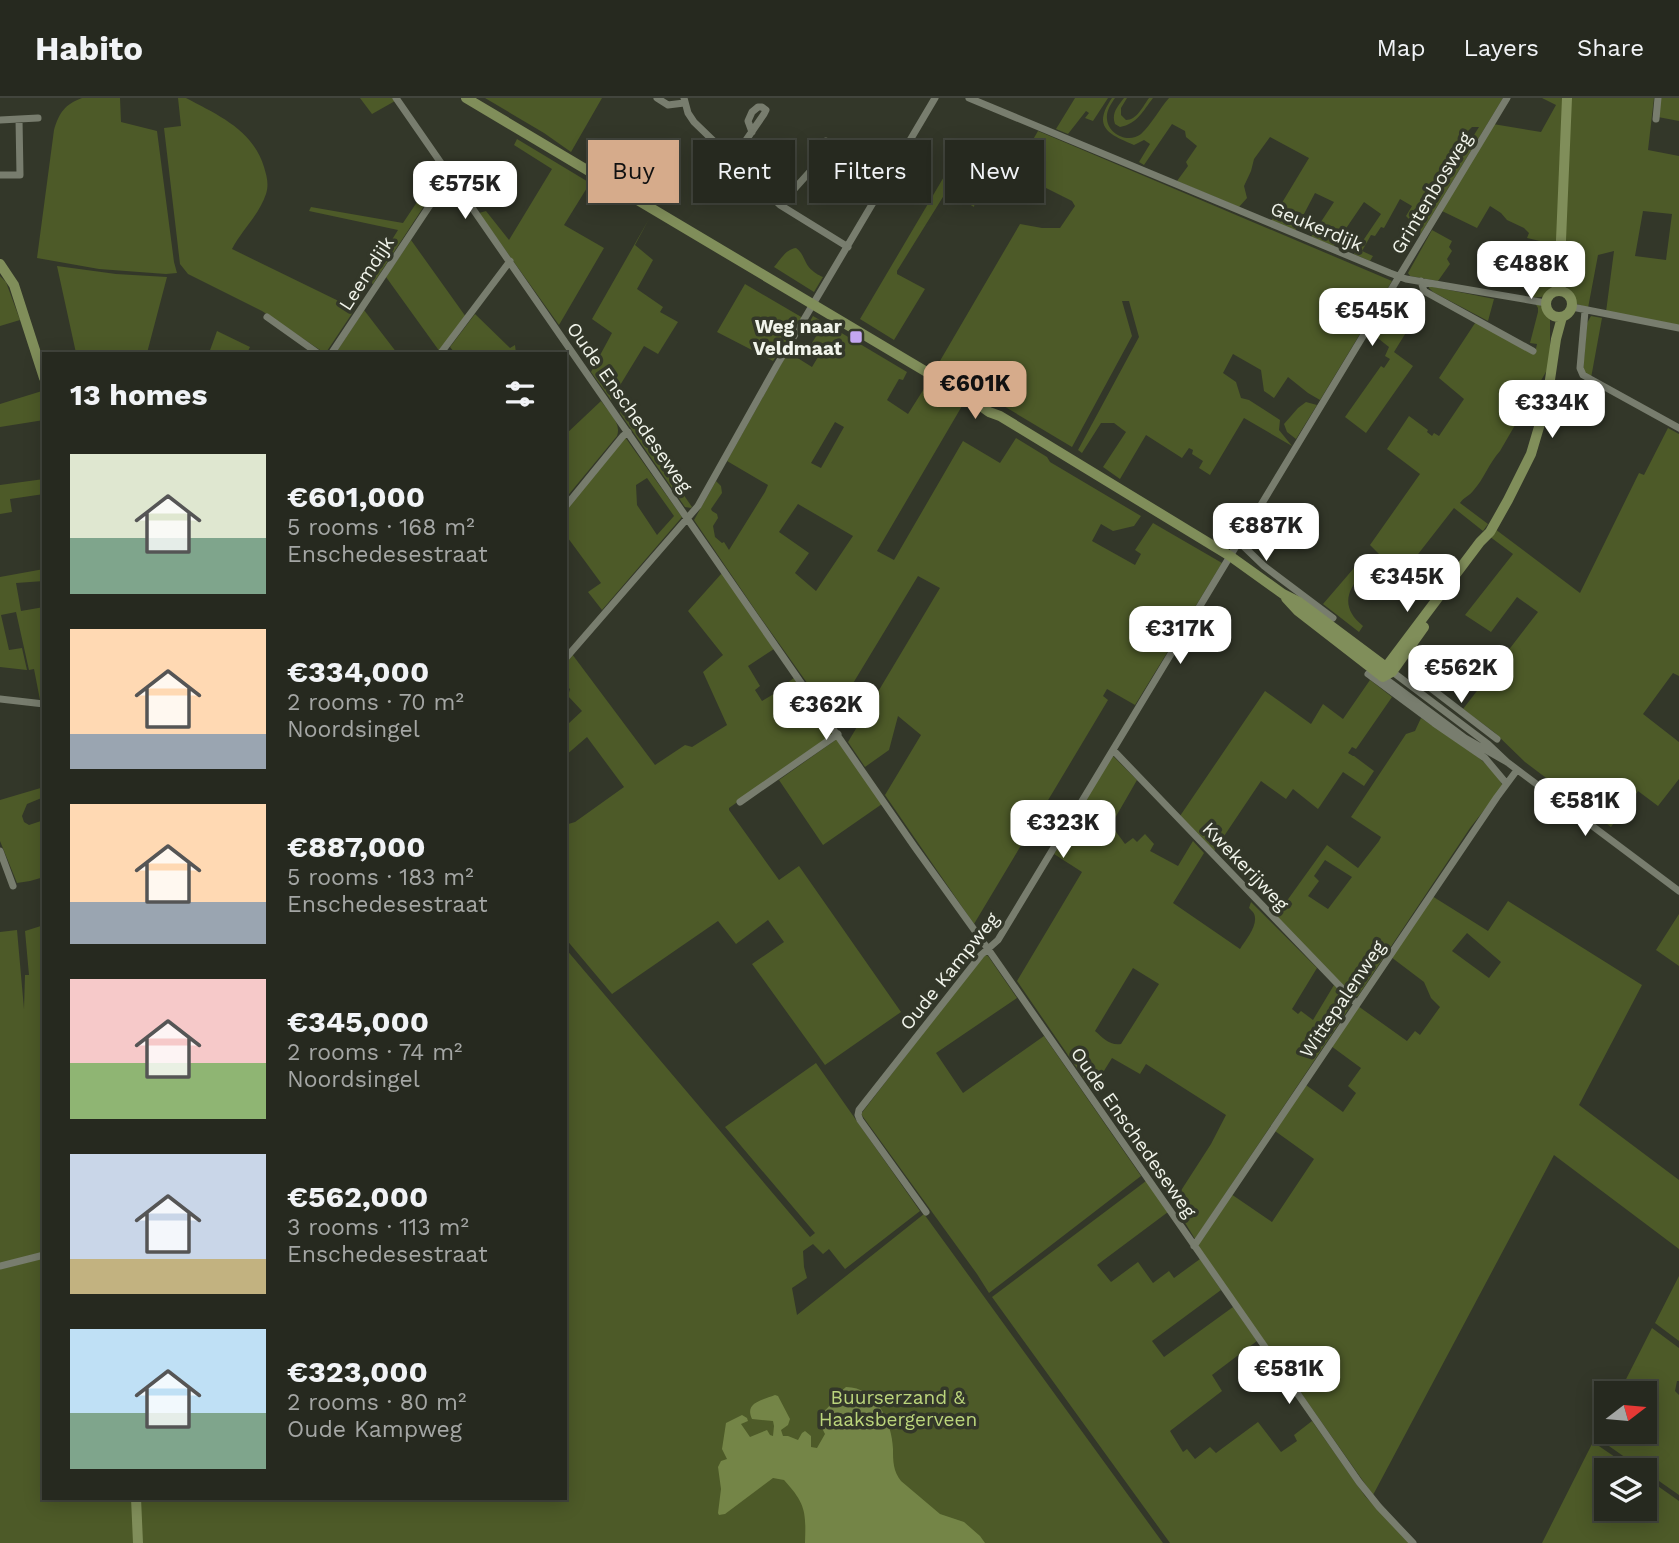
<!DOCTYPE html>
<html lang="en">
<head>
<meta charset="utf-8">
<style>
  :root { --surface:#26291f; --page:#2e3128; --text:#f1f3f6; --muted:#a4a6a4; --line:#42453d; --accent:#d6ab8b }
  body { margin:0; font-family:"Work Sans",sans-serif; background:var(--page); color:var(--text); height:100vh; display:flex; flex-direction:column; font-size:26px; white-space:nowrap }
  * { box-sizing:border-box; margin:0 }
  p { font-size:23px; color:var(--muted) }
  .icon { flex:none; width:38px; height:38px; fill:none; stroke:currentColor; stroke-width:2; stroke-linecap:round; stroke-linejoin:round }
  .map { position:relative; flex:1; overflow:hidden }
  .drawer { position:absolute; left:42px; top:254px; width:525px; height:1148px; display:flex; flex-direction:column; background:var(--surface); border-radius:0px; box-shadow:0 4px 18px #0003,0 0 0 2px var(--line) }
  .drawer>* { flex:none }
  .hud { position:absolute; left:588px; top:42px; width:665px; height:63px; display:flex; gap:14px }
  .needle { width:46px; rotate:74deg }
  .fabs { position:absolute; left:1594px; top:1283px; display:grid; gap:14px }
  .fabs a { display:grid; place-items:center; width:63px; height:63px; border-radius:0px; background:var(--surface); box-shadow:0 4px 18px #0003,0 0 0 2px var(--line); font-size:35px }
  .price { position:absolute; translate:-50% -60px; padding:0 16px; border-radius:14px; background:#fff; color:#222; font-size:23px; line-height:46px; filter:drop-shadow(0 2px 4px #0008) }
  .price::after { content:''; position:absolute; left:50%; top:42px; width:21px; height:16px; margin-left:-10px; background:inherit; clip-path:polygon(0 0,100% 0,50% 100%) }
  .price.active { background:var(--accent); color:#111 }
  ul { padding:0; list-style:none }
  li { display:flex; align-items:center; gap:21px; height:175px; padding:0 28px }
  li span { display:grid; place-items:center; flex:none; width:196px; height:140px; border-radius:0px; color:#555 }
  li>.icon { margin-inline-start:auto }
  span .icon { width:84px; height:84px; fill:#fffc; stroke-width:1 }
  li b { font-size:30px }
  h2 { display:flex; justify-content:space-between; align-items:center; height:84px; padding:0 28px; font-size:30px }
  .chip { padding:0 24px; border-radius:0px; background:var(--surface); box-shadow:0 4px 18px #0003,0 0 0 2px var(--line); font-size:24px; line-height:63px }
  .chip.active { background:var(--accent); color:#111 }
  header { display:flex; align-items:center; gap:42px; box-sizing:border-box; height:98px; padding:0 35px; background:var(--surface); border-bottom:2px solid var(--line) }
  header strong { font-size:33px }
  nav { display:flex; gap:38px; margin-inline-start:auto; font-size:24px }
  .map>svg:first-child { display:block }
</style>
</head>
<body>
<header>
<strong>Habito</strong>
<nav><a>Map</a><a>Layers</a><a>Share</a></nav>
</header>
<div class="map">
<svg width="1679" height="1445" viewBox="0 0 1679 1445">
  <rect width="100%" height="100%" fill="#333729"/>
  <path fill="#4d5a28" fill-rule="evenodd" d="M82 0H120L121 24 157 33 174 164 177 175 166 176 99 171 37 160 54 32C59 15 65 6 82 0Z
    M178 0H186C218 17 253 32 264 69 267 79 269 86 266 96 259 117 242 132 232 151L355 211 327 253 323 254 262 213 188 176 180 166 164 30 181 28Z
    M360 0H393L395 3 372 16Z
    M485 0H602L571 54 544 35Z
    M1075 0H1108L1093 23 1085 20 1089 15 1086 13 1068 36 1056 31Z
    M1112 0H1115C1111 6 1106 13 1107 21 1108 36 1128 46 1141 36 1151 27 1160 10 1169 0H1503L1420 137 1422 120 1479 29H1472L1468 33 1409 121 1406 118 1412 108 1400 101 1384 130 1381 129 1375 138 1371 137 1362 153 1373 158 1370 163 1354 156 1381 116 1364 104 1334 148 1311 139 1334 104 1315 95 1295 133 1271 123 1309 60 1270 39 1254 61 1251 73 1244 88 1247 100 1239 109 1177 83 1188 68 1186 64 1197 48 1186 39 1185 33 1172 26 1144 67 1139 64 1150 46 1144 42 1134 47C1108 36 1092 29 1112 0Z
    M1124 0H1127L1121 10V17L1126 22C1137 22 1143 8 1149 0H1153C1143 13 1137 26 1120 29L1115 26C1111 15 1118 8 1124 0Z
    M1542 0H1564L1555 177C1553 190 1548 202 1532 199L1553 146 1527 140 1529 135 1524 130 1507 122 1501 115 1490 108 1477 130 1442 113 1493 26 1541 34 1556 7Z
    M1570 0H1654L1648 52 1679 58V227L1606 214 1614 153 1598 157 1588 210 1577 206 1566 188 1563 166ZM1643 113 1672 116 1666 162 1635 158Z
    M1660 0H1679V23L1658 19Z
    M1038 33 1392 183 1320 302 1308 295 1288 279 1274 300 1264 293 1261 272 1233 256 1223 275 1236 284 1241 300 1249 302 1280 322 1279 332 1292 348 1244 320 1210 377 1199 370 1203 363 1192 356 1193 352 1189 350 1182 360 1146 337 1120 381 1103 369 1126 334 1114 325H1101L1082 355 1078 352 1139 239 1129 203H1122L1132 238 1072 349 937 268 1020 126 1042 130H1060L1075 108 1072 103 1014 74Z
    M517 41 590 85 564 127 604 150 559 227 479 115 486 113 509 142 552 71 514 47Z
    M439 71 443 79 373 186 367 182 398 132 309 113 311 109 403 125Z
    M945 77 976 97 974 109 948 93 946 94 897 173V176L925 191 894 242 860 221Z
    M649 121 635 147 653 162 637 191 663 209 660 214 678 224 658 256 644 248 611 302 591 274 612 235 592 221Z
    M1432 132 1452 143 1449 149 1452 153 1447 161 1450 166 1438 183 1410 178 1408 175Z
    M411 142 466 219 440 254 386 179Z
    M796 150C805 156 804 167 813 173 813 174 822 179 823 179L814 194 774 169C780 162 786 151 796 150Z
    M57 168 116 176 167 179 147 255H76Z
    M0 178 6 184 20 222 0 228Z
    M745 186 803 220 773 263 717 234Z
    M1429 188 1494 201 1488 223 1433 194 1429 190Z
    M1391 201 1415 220 1394 254 1413 268 1366 335 1345 319 1381 268 1384 270 1390 261 1385 258 1389 249 1370 234Z
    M1535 205 1540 207 1545 212 1550 222V267L1500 353C1489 365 1484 381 1473 393 1469 398 1464 399 1460 405L1488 426 1483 433 1454 410 1401 478 1370 447 1420 376 1387 351 1409 318 1428 332 1427 334 1432 338 1434 335 1439 338 1464 301 1439 280 1477 222 1535 255 1537 246 1530 245 1538 214V210Z
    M364 212 397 255 335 256Z
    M475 216 510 250 515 247 516 255H455L450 249Z
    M813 218 907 274 903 282 899 281 887 302 908 316 927 286 962 308 877 453 894 462 963 343 1000 365 1016 340 1047 359 1050 364 1141 418 1134 428 1113 433 1101 426 1092 443 1135 467 1141 456 1135 452 1153 425 1222 465 1135 607 1107 591 1103 598 1108 602 974 826 885 697 921 637 898 618 889 652 865 669 848 644 940 490 918 478 832 620 758 516 694 422 716 383 721 388 722 395 711 411 712 413 717 416 718 420 713 428 715 439 722 445 724 444 729 452 765 394 768 387 727 363 788 254 812 269 821 254 810 248 820 232 809 225ZM835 324 844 329 821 370 811 365ZM798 406 853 438 816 493 795 475 809 455 779 434Z
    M1591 218 1602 220 1591 280 1583 273 1587 225Z
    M217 233 250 249 247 255H209Z
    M42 293 44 299V322L0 329V306Z
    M601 303C608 313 622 325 617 338L565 401V337Z
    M1306 304 1317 307 1296 341 1287 334 1284 326 1298 310Z
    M623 309 692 409 691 410 685 409 620 315Z
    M1668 330 1679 336V578L1673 575 1643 616 1679 644V681L1658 708 1638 693 1611 729 1525 664 1494 634 1463 611 1538 514 1517 499 1491 534 1465 517 1513 456 1489 438 1495 431 1580 495 1639 375 1644 377Z
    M625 339 682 419 602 512 588 494 601 485 565 436V412ZM647 380 674 418 657 437 637 407 636 387Z
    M44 381V396L10 401 12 414 0 416V387Z
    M1354 470 1362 476C1345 494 1342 511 1363 528L1359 534 1323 506Z
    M44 471V483L16 485 21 513 44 509V603L40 602 34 571 29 572 16 514 1 517 9 552 22 550 27 572 0 569V479Z
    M722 475 774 551 748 568 760 588 755 592 762 603 777 594V592L794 580 832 635V637L729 710V712L779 782 799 768 901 914 825 967 752 866 784 844 768 822 736 846 718 823 612 896 565 840V727L575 724 624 689 587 639 565 658V623L568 626 582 613 568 598 570 591 565 587V563L572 556 655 667 685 647 692 649 727 627 703 574 723 557 688 513Z
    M1370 582 1392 599 1356 651 1352 649 1348 655 1353 658H1354L1374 673 1364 688 1343 674 1318 711 1293 691 1286 701 1261 683 1214 753 1180 718 1265 593 1311 626 1323 606 1343 621Z
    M1421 620C1446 637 1490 661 1503 688L1470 730 1358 898 1355 899 1351 897 1276 818 1327 747 1358 770 1379 743 1381 739 1351 719 1406 636 1415 633ZM1325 762 1352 779 1328 811 1308 798 1319 783 1314 778Z
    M837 641 882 706 823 747 779 682Z
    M1113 658 1137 682 1111 727 1125 746 1133 740 1137 744 1145 736 1154 746 1150 753 1178 768 1193 743 1204 755 1173 805 1240 851C1245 843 1256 830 1255 820 1255 815 1252 813 1249 810L1251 804 1317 870 1292 911 1298 916 1301 913 1313 922 1334 887 1350 903V909L1195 1141 1173 1105 1211 1046 1226 1017 1146 966 1140 976 1112 960 1092 992 1017 883 1082 774 1054 756 1110 661ZM1133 870 1159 886 1121 946C1110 948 1103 940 1095 933Z
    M44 689V699L27 706 22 718 24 724 29 727 44 722V779L30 783 17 785 0 743V702Z
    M1432 798 1488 833 1508 803 1642 887 1579 1007 1679 1082V1151L1554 1057 1373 1397 1198 1149 1199 1143 1231 1096 1272 1124 1314 1061 1275 1033 1306 987 1343 1014 1356 995 1348 988 1361 970 1331 948 1358 908 1407 943 1415 933 1420 937 1440 909 1431 900 1424 884 1391 859ZM1467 835 1501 864 1489 880 1452 853Z
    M1679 816V868L1656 852Z
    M44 827V1400H565V850L810 1139 815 1135 725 1029 816 965 920 1113 845 1171 829 1151 823 1156 813 1146 803 1153 804 1169 807 1180 792 1190 797 1217 924 1116 1163 1445H0V834L17 832 24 911 25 877H29L25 833Z
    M984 856 988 858 1017 900 936 955 963 995 1044 938 1141 1078 989 1195 977 1176 861 1016Z
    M1146 1083 1168 1114 1097 1167 1111 1184 1138 1164 1153 1185 1169 1173 1174 1180 1200 1161 1221 1192 1152 1243 1164 1259 1233 1209 1257 1243 1212 1277 1222 1293 1170 1333 1183 1354 1187 1351 1195 1361 1210 1349 1216 1355 1258 1324 1281 1354 1297 1343 1294 1337 1312 1323 1365 1398 1409 1445H1170L992 1199Z
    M1679 1178V1243L1655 1225Z
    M1652 1230 1679 1250V1283H1677L1675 1293 1679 1297V1397L1596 1339 1606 1319V1334H1645V1295H1619Z
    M1593 1344 1634 1372H1606V1410H1645V1379L1679 1403V1445H1542Z"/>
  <path fill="#748547" d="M846 1289C876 1289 892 1324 893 1351 893 1363 893 1373 901 1383L940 1416 964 1424 980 1438 985 1445H805C806 1414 806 1406 784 1382L773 1380 725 1416 719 1417 718 1415 721 1391 718 1369 721 1363 727 1361 722 1351 726 1325 742 1317 747 1320 748 1323 741 1326 750 1339 767 1332 770 1337 773 1338 774 1328 773 1323 752 1321C744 1304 763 1302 775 1297L778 1298 790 1321 788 1327 781 1332 783 1338H788L798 1342 802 1335 805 1333 811 1338V1349L817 1350 825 1336 818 1322 819 1317C832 1309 834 1298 846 1289Z"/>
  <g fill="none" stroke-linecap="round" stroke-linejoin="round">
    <path stroke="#787d6e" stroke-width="7" d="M396 0 914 748 988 851 1359 1384 1379 1409 1413 1445
      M657 0 668 7 684 5
      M684 0 688 15 694 24 780 107 848 149
      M969 0 1390 175 1406 181 1546 205
      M1656 21 1658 0
      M0 22 38 20
      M733 61 764 16 766 12 762 9H758L752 14 748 23 752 34
      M0 77H20L19 21
      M780 107 831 50V46L826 43C818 47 811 62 812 71
      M1421 183 1424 193 1533 253
      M1572 209 1679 230
      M1585 213 1580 270 1583 277 1679 330
      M267 219 319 256
      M331 256 450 77
      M440 256 510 163
      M565 409 623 338 628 334
      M1239 444 1264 468 1333 520
      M1407 550 1420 564 1424 585 1497 641
      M565 561 698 408 777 267 935 0
      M1390 572 1488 646 1507 664
      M1368 576 1434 625 1485 660 1506 685
      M1384 577 1383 579 1465 640 1507 664 1679 793
      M0 601 44 606
      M1113 652 1357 906
      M740 704 838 636
      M0 753 13 788
      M926 1114 860 1022 858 1017 859 1012 981 857 998 842 1507 0
      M1194 1148 1497 699 1517 672
      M0 1168 44 1157"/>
    <path stroke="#808e5a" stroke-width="10" d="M466 0 967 298 989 314 1000 318 1230 458 1283 496 1299 504 1386 569 1480 444 1490 434 1508 402 1531 356 1547 302 1556 241 1562 219
      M0 166 14 187 44 280
      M1546 206a13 13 0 1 1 26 0a13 13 0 1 1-26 0Z
      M1556 193 1560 166 1567 0
      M1286 500 1298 513 1383 579 1392 574 1424 529
      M136 1400 138 1445"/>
  </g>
  <rect fill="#c4a7f1" stroke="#333729" stroke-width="2.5" x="849" y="232" width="14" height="14" rx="3.5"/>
  <g text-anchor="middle" stroke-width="7" stroke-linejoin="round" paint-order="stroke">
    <g font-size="19" fill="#f1f4eb" stroke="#333729">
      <text transform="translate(1431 95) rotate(-59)" y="7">Grintenbosweg</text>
      <text transform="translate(1317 128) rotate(23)" y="7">Geukerdijk</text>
      <text transform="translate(366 175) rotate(-57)" y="7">Leemdijk</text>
      <text transform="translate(630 309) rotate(55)" y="7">Oude Enschedeseweg</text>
      <text transform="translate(1246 768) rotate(46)" y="7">Kwekerijweg</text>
      <text transform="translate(949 873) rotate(-51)" y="7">Oude Kampweg</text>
      <text transform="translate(1342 901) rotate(-56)" y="7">Wittepalenweg</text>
      <text transform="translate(1134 1034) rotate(55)" y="7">Oude Enschedeseweg</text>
    </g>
    <g font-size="19" font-weight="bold" fill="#f1f4eb" stroke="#333729" text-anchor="end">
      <text x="842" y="235">Weg naar<tspan x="842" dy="22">Veldmaat</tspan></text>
    </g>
    <g font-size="19" fill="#bcd67c" stroke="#333729">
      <text x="898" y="1306">Buurserzand &amp;<tspan x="898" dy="22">Haaksbergerveen</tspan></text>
    </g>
  </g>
</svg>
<div class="fabs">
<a><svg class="needle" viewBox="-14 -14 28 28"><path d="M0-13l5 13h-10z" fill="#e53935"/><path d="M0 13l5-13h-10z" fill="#a4a6a4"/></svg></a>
<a><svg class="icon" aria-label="layers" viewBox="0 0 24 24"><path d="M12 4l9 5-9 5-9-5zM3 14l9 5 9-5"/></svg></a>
</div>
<b class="price" style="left:465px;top:123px">€575K</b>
<b class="price" style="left:1531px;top:203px">€488K</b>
<b class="price" style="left:1372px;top:250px">€545K</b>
<b class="price active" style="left:975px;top:323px">€601K</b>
<b class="price" style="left:1552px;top:342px">€334K</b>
<b class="price" style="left:1266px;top:465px">€887K</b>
<b class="price" style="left:1407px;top:516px">€345K</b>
<b class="price" style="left:1180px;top:568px">€317K</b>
<b class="price" style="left:1461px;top:607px">€562K</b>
<b class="price" style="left:826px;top:644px">€362K</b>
<b class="price" style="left:1585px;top:740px">€581K</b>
<b class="price" style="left:1063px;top:762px">€323K</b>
<b class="price" style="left:1289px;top:1308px">€581K</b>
<div class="hud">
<a class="chip active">Buy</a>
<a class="chip">Rent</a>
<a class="chip">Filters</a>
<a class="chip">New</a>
</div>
<section class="drawer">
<h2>13 homes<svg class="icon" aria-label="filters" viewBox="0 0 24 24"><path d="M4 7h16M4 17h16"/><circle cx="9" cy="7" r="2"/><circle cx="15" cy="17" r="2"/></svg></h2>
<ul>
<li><span style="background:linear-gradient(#dfe7d0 60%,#7fa58c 0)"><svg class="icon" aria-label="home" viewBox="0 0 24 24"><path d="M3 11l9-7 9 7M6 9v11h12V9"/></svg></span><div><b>€601,000</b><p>5 rooms · 168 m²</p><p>Enschedesestraat</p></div></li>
<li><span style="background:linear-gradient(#ffd9b3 75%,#9aa5b1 0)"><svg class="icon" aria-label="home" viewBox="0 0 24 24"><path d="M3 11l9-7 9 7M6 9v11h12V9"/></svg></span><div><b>€334,000</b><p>2 rooms · 70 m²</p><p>Noordsingel</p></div></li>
<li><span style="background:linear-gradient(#ffd9b3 70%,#9aa5b1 0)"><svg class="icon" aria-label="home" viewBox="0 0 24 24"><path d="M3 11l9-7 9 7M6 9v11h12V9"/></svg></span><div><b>€887,000</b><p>5 rooms · 183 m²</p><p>Enschedesestraat</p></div></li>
<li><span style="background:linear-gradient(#f6c9c9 60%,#8fb573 0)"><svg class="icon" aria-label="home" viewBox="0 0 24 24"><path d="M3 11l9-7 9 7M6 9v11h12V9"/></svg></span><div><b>€345,000</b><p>2 rooms · 74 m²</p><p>Noordsingel</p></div></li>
<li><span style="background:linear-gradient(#c9d6e8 75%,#c2b280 0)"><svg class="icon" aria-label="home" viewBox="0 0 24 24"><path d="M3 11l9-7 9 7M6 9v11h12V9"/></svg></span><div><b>€562,000</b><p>3 rooms · 113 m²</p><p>Enschedesestraat</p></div></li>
<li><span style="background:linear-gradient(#bfe0f5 60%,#7fa58c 0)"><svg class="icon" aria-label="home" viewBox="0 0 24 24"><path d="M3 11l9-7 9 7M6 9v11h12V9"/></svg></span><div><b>€323,000</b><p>2 rooms · 80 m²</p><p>Oude Kampweg</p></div></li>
</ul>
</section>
</div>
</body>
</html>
